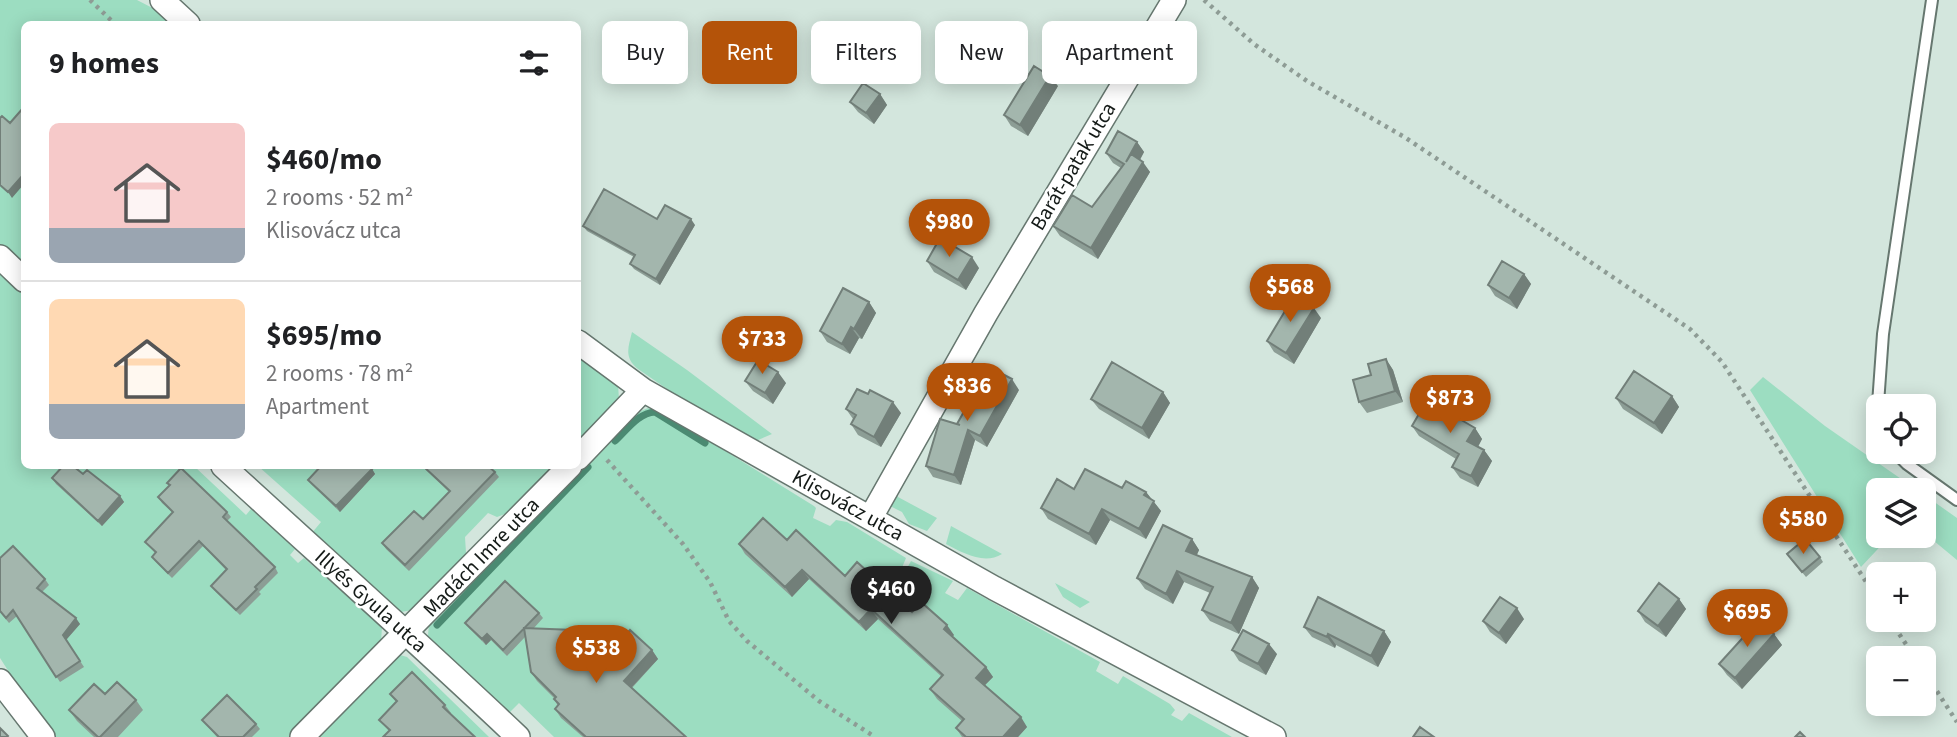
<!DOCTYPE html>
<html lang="en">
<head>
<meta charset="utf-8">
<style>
  :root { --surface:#fff; --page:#f2f2f2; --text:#202124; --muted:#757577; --line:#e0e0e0; --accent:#b45309 }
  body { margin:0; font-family:"Source Sans 3",sans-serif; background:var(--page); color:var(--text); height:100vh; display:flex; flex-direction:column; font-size:26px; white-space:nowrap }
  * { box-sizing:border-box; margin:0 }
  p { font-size:23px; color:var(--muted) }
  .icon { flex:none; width:38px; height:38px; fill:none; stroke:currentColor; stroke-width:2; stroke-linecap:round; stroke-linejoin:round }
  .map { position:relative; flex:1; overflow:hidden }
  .sheet { position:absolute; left:21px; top:21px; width:560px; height:448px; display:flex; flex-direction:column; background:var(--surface); border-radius:10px; box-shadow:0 4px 18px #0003 }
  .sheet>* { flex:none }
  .hud { position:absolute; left:602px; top:21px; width:665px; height:63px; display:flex; gap:14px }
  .buttons { position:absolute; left:1866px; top:394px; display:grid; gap:14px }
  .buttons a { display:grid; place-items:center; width:70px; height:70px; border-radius:10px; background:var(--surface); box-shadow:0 4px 18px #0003; font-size:35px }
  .price { position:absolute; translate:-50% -60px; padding:0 16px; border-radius:24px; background:var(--accent); color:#fff; font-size:23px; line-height:46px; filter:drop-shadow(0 2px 4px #0008) }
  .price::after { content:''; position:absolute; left:50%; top:42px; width:21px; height:16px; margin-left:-10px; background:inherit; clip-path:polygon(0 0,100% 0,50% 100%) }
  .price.current { background:#222; color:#fff }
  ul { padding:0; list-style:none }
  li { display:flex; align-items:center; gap:21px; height:175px; padding:0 28px }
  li+li { border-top:2px solid var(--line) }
  li span { display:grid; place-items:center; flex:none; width:196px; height:140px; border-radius:10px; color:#555 }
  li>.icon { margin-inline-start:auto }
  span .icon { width:84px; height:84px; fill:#fffc; stroke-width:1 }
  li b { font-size:30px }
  h2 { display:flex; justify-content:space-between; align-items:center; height:84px; padding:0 28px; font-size:30px }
  .pill { padding:0 24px; border-radius:10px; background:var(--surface); box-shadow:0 4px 18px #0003; font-size:24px; line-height:63px }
  .pill.current { background:var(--accent); color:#fff }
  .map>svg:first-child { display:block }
</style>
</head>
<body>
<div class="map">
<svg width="1957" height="737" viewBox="0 0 1957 737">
  <rect width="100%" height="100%" fill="#d3e6dd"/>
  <path fill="#9cddc1" d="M0 0H137L166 15 177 24H24V268L0 245Z
    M0 273 24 296V466H194L246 515 251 509 295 549 290 555 298 563 304 558 382 627 381 642 358 663 289 737H55L36 714 0 658Z
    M632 332 687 370 772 434 751 443 715 422 638 369C624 358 628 348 632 332Z
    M578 351 618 384 619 400 578 442Z
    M1763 377 1825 426 1917 490H1878V536H1890L1861 567 1750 390Z
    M648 408 667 415 814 506 816 508 813 518 830 526 836 520 847 522 906 558 901 570 905 572 911 561 953 581 945 593 958 600 967 588 1100 662 1096 671 1118 684 1123 676 1170 704 1175 710 1171 715 1182 721 1189 713 1232 737H554L519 703 509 713 428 636 429 623 636 413Z
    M258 466H554L505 514 497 517 488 513 465 537 466 553 463 558 412 610 401 612 395 609 311 534 321 522Z
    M895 489 898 497 937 518 927 531 909 524 902 512 890 506Z
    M1923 494 1957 518V560L1928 536H1923Z
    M951 526 1002 554C984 565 963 553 946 544Z
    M1055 583 1090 602 1080 608 1063 597Z
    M400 655 407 657 489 737H316Z"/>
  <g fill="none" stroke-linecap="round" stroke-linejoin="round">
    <path stroke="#4b8a72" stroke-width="7" d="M615 441C627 430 638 413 655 412L705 443
      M437 625 588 467"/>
    <defs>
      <path id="lane" d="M1878 434 1876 432 1883 334 1932 0
        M1895 452 1907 464 1957 500"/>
      <path id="street" d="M162 0 188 24
        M0 257 24 280
        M578 342 643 390 994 588 1274 737
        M578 458 643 390
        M223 466C321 556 421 645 518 737
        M871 517 986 313 1174 0
        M0 681 43 737
        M302 737 570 466"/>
    </defs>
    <use href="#lane" stroke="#66776f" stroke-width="14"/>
    <use href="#street" stroke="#66776f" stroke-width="26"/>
    <path stroke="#8e9c95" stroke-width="4.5" stroke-dasharray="3.5 5" stroke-linecap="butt" d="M90 0 115 24
      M1204 0 1254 44 1307 81 1406 138 1690 329 1722 362 1878 600
      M607 460 683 544 710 582 729 621 747 641 819 701 875 737
      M1890 620 1915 658
      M1923 670 1957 722"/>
    <use href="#lane" stroke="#fff" stroke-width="10"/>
    <use href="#street" stroke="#fff" stroke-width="23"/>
  </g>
  <path fill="#8c9d95" d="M1058 86 1028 136 1011 126 1004 115Z
    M880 94 887 105 874 124 858 112 850 102Z
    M1137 142 1144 152 1140 160 1150 172 1098 259 1060 236 1053 226 1092 207 1121 168 1113 163 1106 153Z
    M657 219 695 225 660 285 634 269 630 264 634 257 587 231 583 226Z
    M927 261 979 268 966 290 934 272Z
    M1524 274 1531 284 1517 309 1495 296 1488 285Z
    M869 302 876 313 862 339 859 338 850 354 827 342 820 331Z
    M1321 318 1294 364 1274 352 1267 341Z
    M1386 359 1393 370 1403 402 1367 413 1359 402 1371 375Z
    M745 381 786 383 773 404 753 391Z
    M1019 390 987 447 975 440 961 485 933 477 926 466 958 425Z
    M1163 392 1170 403 1149 439 1099 409 1091 399Z
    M1672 396 1679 407 1662 434 1623 409 1616 398Z
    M846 409 901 413 881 447 858 435 851 424 853 419Z
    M1412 426 1475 428 1482 439 1478 447 1484 450 1492 461 1478 487 1460 478 1452 467 1456 459 1419 436Z
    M423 466 495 472 499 477 409 571 386 549 382 543 423 519 449 492 427 471Z
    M372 469 375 474 340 512 312 485 308 480Z
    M52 478 120 496 124 502 102 526 56 484Z
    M167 483 227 512 231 517 227 521 275 567 278 573 259 592 261 594 240 615 215 591 211 586 226 570 203 546 172 578 156 562 152 557 155 553 145 542 173 513 162 503 158 497 169 486Z
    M1122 488 1146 492 1161 511 1146 539 1110 520 1096 545 1048 519 1041 508 1074 489Z
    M1192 539 1199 550 1197 555 1252 577 1259 588 1239 634 1210 621 1202 610 1210 593 1184 582 1173 604 1145 589 1137 578Z
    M787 540 845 576 954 635 952 637 986 667 993 677 985 685 1027 727 1018 737H962L956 728 962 721 937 699 930 689 942 677 878 619 866 631 809 579 792 597 745 554 739 544Z
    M1787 554 1820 557 1823 562 1806 577Z
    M0 558 45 579 49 585 42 592 80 624 66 640 84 667 60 682 17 616 9 623 0 612Z
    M1679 599 1686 609 1666 637 1645 622 1638 611Z
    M539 613 543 618 533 629 574 630 580 638 589 661 620 641 652 650 658 659 632 688 686 737H583L561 718 555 709 558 706 554 699V698L537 681 531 672 525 637 507 656 491 640 486 645 469 628 465 623Z
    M1524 619 1506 644 1490 632 1483 621Z
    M1304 627 1384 631 1391 642 1378 667 1336 645 1335 648 1312 637Z
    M1774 634 1782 645 1742 689 1727 675 1719 664Z
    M1232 650 1277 654 1266 675 1239 661Z
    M105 694 136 700 143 710 118 737H94L77 721 69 710Z
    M390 694 445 705 451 713 389 731 379 720 396 702Z
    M202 720 256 724 260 729 252 737H217Z"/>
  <path fill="#727f79" d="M1050 76 1058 86 1028 136 1020 125Z
    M880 94 887 105 874 124 866 113Z
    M1137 142 1144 152 1133 172 1126 162Z
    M1143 162 1150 172 1098 259 1091 248Z
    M24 174V184L12 198 8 192Z
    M691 219 695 225 660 285 656 279Z
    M972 257 979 268 966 290 958 280Z
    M1524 274 1531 284 1517 309 1509 298Z
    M869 302 876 313 862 339 854 329Z
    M1314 308 1321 318 1294 364 1286 353Z
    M851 327 859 338 850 354 842 344Z
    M1386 359 1393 370 1403 402 1395 391Z
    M778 372 786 383 773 404 765 393Z
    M1012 379 1019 390 987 447 980 436Z
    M1163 392 1170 403 1149 439 1142 428Z
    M1672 396 1679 407 1662 434 1654 423Z
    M893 402 901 413 881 447 874 437Z
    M1475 428 1482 439 1475 452 1467 441Z
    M968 430 975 440 961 485 954 475Z
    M1484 450 1492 461 1478 487 1471 476Z
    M372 469 375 474 340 512 336 506Z
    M1146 492 1161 511 1146 539 1139 529 1144 495Z
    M120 496 124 502 102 526 98 521Z
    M1102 509 1110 520 1096 545 1089 534Z
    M1192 539 1199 550 1193 562 1186 551Z
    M802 570 809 579 792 597 785 587Z
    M1177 571 1184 582 1173 604 1166 594Z
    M1252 577 1259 588 1239 634 1231 623Z
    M1679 599 1686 609 1666 637 1658 626Z
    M1517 608 1524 619 1506 644 1499 633Z
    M871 609 878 619 866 631 859 622Z
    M76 618 80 624 66 640 84 667 63 635Z
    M947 625 954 635 950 639 944 629Z
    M574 630 580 638 593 672 587 664Z
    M1384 631 1391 642 1378 667 1371 656Z
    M487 634 491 640 486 645 482 639Z
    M1328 634 1336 645 1335 648 1327 637Z
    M1774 634 1782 645 1742 689 1735 678Z
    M1269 644 1277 654 1266 675 1258 664Z
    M652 650 658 659 630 689 624 681Z
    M986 667 993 677 983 687 976 678Z
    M1021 717 1027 727 1018 737H1003Z"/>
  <path fill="#a3b6ad" stroke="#727f79" stroke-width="2" d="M1034 66 1050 76 1020 125 1004 115Z
    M863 83 880 94 866 113 850 102Z
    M24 107V174L8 192 0 185V118L2 116 10 123Z
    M1118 131 1137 142 1126 162 1131 154 1143 162 1091 248 1053 226 1072 195 1092 207 1124 164 1106 153Z
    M604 189 657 219 665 205 691 219 656 279 630 264 635 255 583 226Z
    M940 238 972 257 958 280 927 261Z
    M1502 261 1524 274 1509 298 1488 285Z
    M843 288 869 302 854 329 851 327 842 344 820 331Z
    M1294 296 1314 308 1286 353 1267 341Z
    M1386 359 1395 391 1359 402 1353 380 1371 375 1368 364Z
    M758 360 778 372 765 393 745 381Z
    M1112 362 1163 392 1142 428 1091 399Z
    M989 367 1012 379 980 436 968 430 954 475 926 466 940 419 960 425 957 424Z
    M1634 371 1672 396 1654 423 1616 398Z
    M857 389 868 394 870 390 893 402 874 437 851 424 856 415 846 409Z
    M1427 400 1475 428 1467 441 1484 450 1471 476 1452 467 1459 454 1412 426Z
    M63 466H73L83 474 87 470 120 496 98 521 52 478Z
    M321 466H368L372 469 336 506 308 480Z
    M423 466H488L495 472 405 565 382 543 414 511 423 519 450 491Z
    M181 468 227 512 223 517 275 567 255 587 257 589 236 610 211 586 227 569 199 541 168 573 152 557 156 552 145 542 173 512 158 497 170 485 167 483Z
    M1085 469 1122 488 1126 481 1146 492 1144 495 1154 501 1139 529 1102 509 1089 534 1041 508 1057 479 1074 489Z
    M763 518 787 540 796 530 845 576 857 562 912 612 921 602 947 625 944 629 986 667 976 678 1021 717 1003 737H966L956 728 964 719 930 689 943 675 871 609 859 622 802 570 785 587 739 544Z
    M1163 525 1192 539 1186 551 1252 577 1231 623 1202 610 1213 587 1177 571 1166 594 1137 578Z
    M1805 539 1820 557 1802 572 1787 554Z
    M13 546 45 579 37 588 76 618 63 635 80 661 56 677 13 610 6 618 0 611V558Z
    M505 581 539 613 503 650 487 634 482 639 465 623Z
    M1659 583 1679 599 1658 626 1638 611Z
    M1318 597 1384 631 1371 656 1328 634 1327 637 1304 627Z
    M1500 597 1517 608 1499 633 1483 621Z
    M1759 620 1774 634 1735 678 1719 664Z
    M524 628 574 630 587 664 613 635 620 641 630 630 652 650 624 681 686 737H586L555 709 559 704 554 699 556 697 531 672Z
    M1243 630 1269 644 1258 664 1232 650Z
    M412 672 445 705 443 707 475 737H383L390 730 379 720 397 701 390 694Z
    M117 682 136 700 100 737H98L69 710 94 684 105 694Z
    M227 695 256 724 243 737H219L202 720Z
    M1420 727 1434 737H1413Z
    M0 728 8 736 7 737H0Z
    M1800 732 1805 737H1795Z"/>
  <g text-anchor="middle" stroke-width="5" stroke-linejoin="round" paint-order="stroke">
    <g font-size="21" fill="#141a17" stroke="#fff">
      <text transform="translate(1073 166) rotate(-59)" y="7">Barát-patak utca</text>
      <text transform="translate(848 505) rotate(29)" y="7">Klisovácz utca</text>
      <text transform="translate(481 557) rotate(-46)" y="7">Madách Imre utca</text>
      <text transform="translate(371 601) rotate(42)" y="7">Illyés Gyula utca</text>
    </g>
  </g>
</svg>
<div class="buttons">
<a><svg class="icon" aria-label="locate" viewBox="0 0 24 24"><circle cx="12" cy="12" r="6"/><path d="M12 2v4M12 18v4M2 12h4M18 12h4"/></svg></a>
<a><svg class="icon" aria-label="layers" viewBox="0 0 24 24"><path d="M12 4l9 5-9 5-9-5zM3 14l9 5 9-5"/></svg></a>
<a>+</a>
<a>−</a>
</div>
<b class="price" style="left:949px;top:259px">$980</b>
<b class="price" style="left:1290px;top:324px">$568</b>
<b class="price" style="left:762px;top:376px">$733</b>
<b class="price" style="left:967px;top:423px">$836</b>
<b class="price" style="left:1450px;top:435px">$873</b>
<b class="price" style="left:1803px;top:556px">$580</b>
<b class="price current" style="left:891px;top:626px">$460</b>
<b class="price" style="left:1747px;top:649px">$695</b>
<b class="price" style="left:596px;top:685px">$538</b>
<div class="hud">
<a class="pill">Buy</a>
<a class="pill current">Rent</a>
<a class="pill">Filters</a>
<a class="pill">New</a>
<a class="pill">Apartment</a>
</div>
<section class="sheet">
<h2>9 homes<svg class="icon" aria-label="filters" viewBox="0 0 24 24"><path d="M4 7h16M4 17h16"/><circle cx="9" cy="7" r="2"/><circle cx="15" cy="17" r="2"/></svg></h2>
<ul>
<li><span style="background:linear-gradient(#f6c9c9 75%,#9aa5b1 0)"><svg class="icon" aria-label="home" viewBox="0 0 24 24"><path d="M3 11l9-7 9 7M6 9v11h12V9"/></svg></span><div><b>$460/mo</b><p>2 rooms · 52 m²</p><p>Klisovácz utca</p></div></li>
<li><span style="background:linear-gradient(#ffd9b3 75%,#9aa5b1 0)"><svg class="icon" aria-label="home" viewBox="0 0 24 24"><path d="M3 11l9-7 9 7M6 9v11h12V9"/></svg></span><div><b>$695/mo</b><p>2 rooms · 78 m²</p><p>Apartment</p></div></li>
</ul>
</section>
</div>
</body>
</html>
